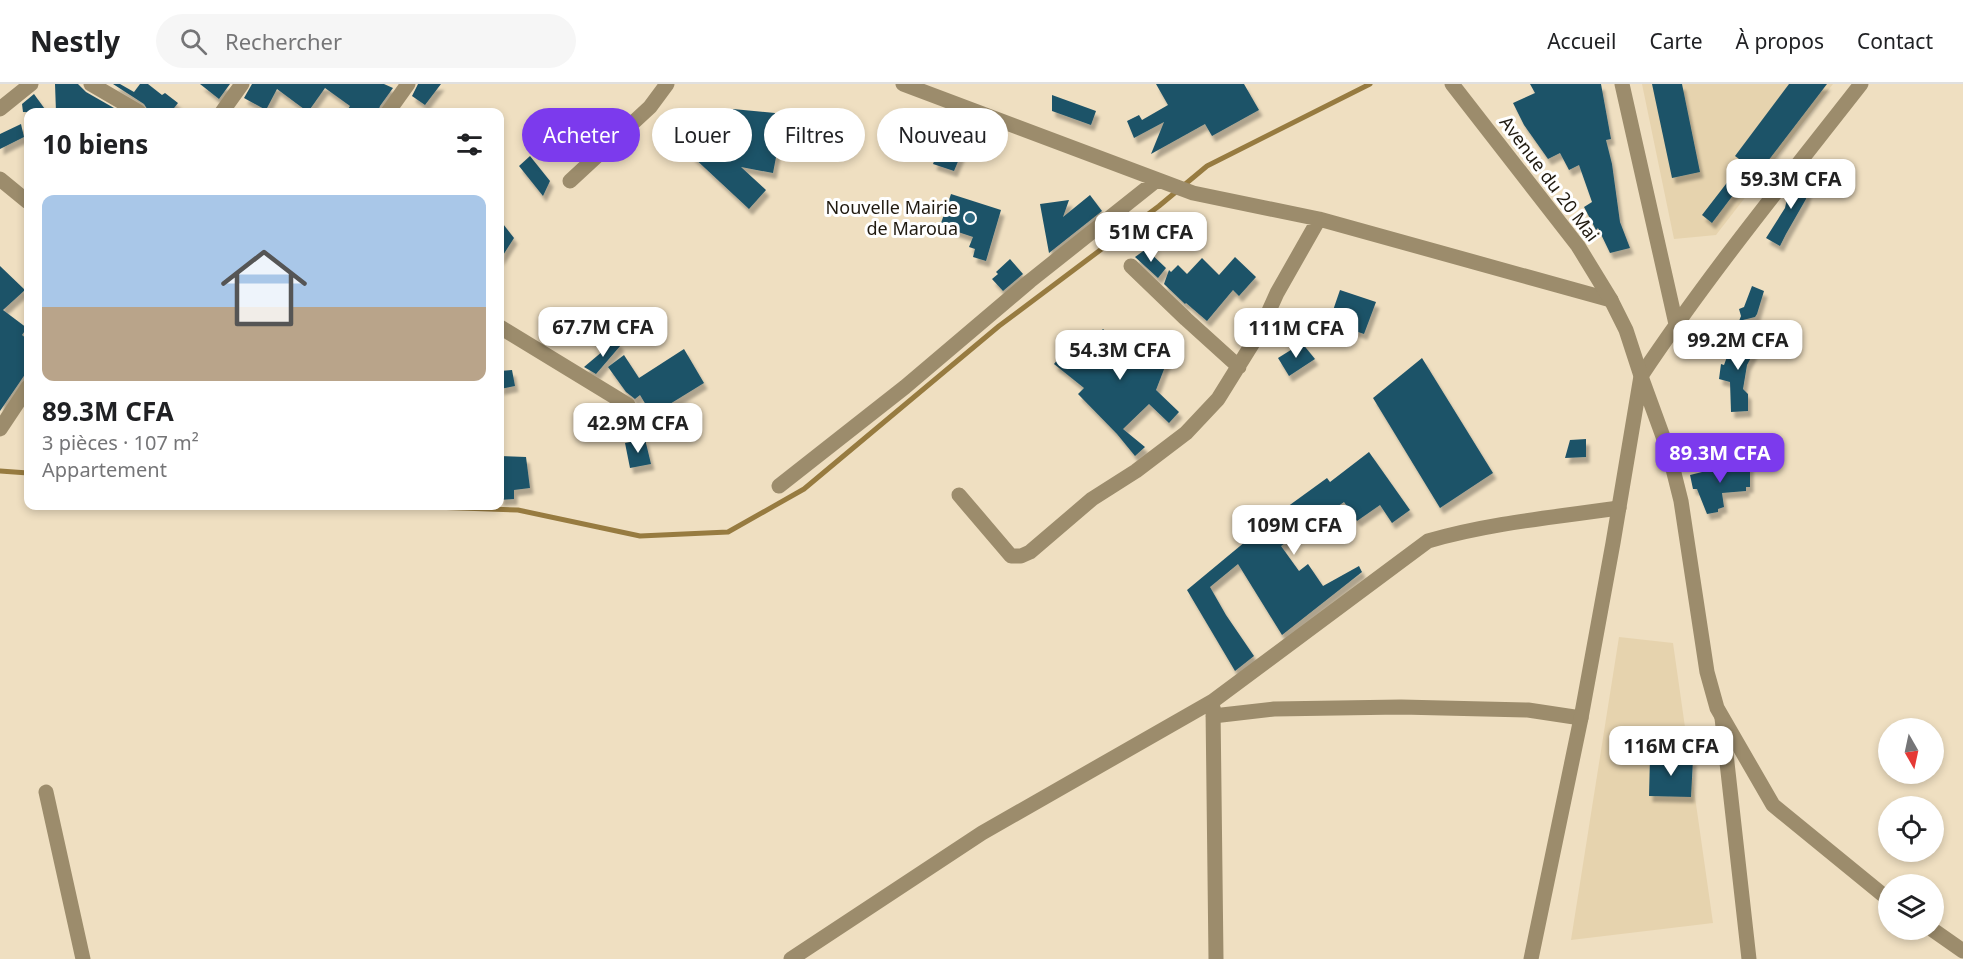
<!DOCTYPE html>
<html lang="fr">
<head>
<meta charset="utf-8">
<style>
  :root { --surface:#fff; --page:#f6f6f6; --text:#202124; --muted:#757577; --line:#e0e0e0; --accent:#7c3aed }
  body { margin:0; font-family:"Noto Sans",sans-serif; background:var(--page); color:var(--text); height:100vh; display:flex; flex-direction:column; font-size:22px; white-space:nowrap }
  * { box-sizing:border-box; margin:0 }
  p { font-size:20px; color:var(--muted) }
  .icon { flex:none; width:33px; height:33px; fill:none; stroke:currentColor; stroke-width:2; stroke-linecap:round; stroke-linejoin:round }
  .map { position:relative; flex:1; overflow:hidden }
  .side { position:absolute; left:24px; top:24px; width:480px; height:402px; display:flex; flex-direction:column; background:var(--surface); border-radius:12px; box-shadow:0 3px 9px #0003 }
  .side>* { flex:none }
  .top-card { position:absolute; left:522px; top:24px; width:570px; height:54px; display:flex; gap:12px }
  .needle { width:39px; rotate:171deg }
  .buttons { position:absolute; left:1878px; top:634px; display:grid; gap:12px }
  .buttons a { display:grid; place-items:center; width:66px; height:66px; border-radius:50%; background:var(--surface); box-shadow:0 3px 9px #0003; font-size:30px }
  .price { position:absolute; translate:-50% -51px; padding:0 14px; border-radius:12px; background:#fff; color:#222; font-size:20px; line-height:39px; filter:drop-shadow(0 2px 3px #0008) }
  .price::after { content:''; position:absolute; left:50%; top:36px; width:18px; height:14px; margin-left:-9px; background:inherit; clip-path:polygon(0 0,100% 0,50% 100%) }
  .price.active { background:var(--accent); color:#fff }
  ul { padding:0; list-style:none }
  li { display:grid; align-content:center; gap:12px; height:318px; padding:0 18px }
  li span { display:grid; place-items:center; height:186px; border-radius:12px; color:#555 }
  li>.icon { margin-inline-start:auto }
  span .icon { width:108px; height:108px; fill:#fffc; stroke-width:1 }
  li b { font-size:26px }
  h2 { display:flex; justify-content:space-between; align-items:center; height:72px; padding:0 18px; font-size:26px }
  .pill { padding:0 21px; border-radius:27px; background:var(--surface); box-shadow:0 3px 9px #0003; font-size:21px; line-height:54px }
  .pill.active { background:var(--accent); color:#fff }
  header { display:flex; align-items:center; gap:36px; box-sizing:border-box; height:84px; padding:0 30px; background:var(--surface); border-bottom:2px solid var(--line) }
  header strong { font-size:28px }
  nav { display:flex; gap:33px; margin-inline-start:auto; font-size:21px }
  .search { width:420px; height:54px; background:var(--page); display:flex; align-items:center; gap:15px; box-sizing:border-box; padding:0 21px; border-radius:33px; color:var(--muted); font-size:22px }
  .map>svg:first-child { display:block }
</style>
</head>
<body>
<header>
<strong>Nestly</strong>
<div class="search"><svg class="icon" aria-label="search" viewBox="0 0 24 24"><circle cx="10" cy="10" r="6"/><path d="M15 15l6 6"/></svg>Rechercher</div>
<nav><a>Accueil</a><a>Carte</a><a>À propos</a><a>Contact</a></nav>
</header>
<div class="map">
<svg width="1963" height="875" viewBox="0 0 1963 875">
  <defs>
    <filter id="shadow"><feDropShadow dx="3.5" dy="6" stdDeviation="1.5" flood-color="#0004"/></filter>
  </defs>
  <rect width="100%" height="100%" fill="#efdfc1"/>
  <path fill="#e6d3ae" d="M1642 0H1833L1716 151 1674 155Z
    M1619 553 1673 559 1713 839 1571 856Z"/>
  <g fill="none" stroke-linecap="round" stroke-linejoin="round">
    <path stroke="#977b40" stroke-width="5" d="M0 387 28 389
      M404 422 518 426 640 452 728 448 804 405 999 242 1159 122 1207 82 1370 0"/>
  </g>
  <path fill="#1e5368" filter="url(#shadow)" d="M55 0H78L86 8 121 28H56Z
    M113 0H120L134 8 140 0H148L162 11 165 9 178 19 171 28H149L144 20Z
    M200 0H230L219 15Z
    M252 0H384L393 4 380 22 378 28H346L350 22 325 4 308 28 277 5 266 26 244 14Z
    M418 0H441L425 21 412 12Z
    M1156 0H1244L1259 26 1212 52 1205 40 1151 70 1164 38 1134 54 1127 37 1139 31 1142 36 1168 21Z
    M1530 0H1601L1611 55 1606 56 1612 80 1620 138 1630 164 1610 169 1598 144 1596 146 1584 123 1592 118 1579 81 1569 86 1560 69 1548 75 1524 41 1513 19 1535 9Z
    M1652 0H1682L1700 88 1672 94Z
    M1789 0H1827L1758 90 1752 86 1712 139 1702 131 1743 78 1735 72Z
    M34 10 47 28H23L22 20Z
    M1052 11 1096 27 1091 41 1052 27Z
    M733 25 775 29 771 66 777 68 773 89 741 83 766 106 749 125 691 71 700 60 704 63 711 54 729 72Z
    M21 40 24 53 0 65V50Z
    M944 52 965 61 954 87 933 80Z
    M530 72 550 97 543 112 519 82Z
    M1813 77 1814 78 1806 115 1786 150 1780 162 1766 154 1785 124 1787 115H1792L1794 108Z
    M951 110 1001 126 986 177 973 173 975 165 969 163 973 153 940 142Z
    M1090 111 1102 127 1049 169 1040 120 1069 116 1063 133Z
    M500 136 514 154 500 176Z
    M1146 165 1166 184 1158 194 1135 173Z
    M1235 173 1256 193 1239 212 1233 206 1207 237 1186 219 1185 220 1164 200 1169 186 1171 188 1178 181 1187 190 1202 174 1219 191Z
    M1010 175 1023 190 1003 207 992 195 998 190 996 188Z
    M0 182 25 206 3 226 27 244 22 251 28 256V286L0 327Z
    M1752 202 1764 207 1757 230 1755 233 1739 237 1741 232 1739 225 1744 223Z
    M1340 206 1376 218 1364 250 1329 238Z
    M1103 245 1135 273 1144 251 1173 262 1156 306 1179 328 1169 339 1149 320 1123 345 1145 363 1135 372 1117 350 1078 310 1084 304 1054 280 1071 259H1076L1084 266Z
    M1740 245 1753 251 1745 264 1754 268 1747 281 1743 305 1748 310V327L1731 328 1730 298 1719 295 1721 280 1724 281 1732 259Z
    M616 256 621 261 596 290 584 283Z
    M1302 259 1315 275 1289 292 1278 274Z
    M684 265 704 299 652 331 640 311 635 315 626 308 608 283 624 271 639 294Z
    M1422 274 1493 389 1440 424 1373 314Z
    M512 286 515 302 500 305V287Z
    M645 355 651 380 630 384 625 359Z
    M1586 355V373L1565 374 1570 356Z
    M1369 368 1410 426 1392 439 1380 421 1357 437 1344 418 1281 462 1299 487 1308 480 1323 502 1359 482 1362 488 1282 551 1238 480 1210 503 1226 531 1254 572 1235 587 1187 506 1287 423 1327 394 1330 398Z
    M500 372 526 373 530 404 514 406V415L500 416Z
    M1734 380 1750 381V403H1746V407L1722 409 1724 423 1718 425V428L1707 430 1697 405H1693L1690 391Z
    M1650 673 1693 675 1691 713 1649 712Z"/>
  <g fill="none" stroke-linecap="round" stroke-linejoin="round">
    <path stroke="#9c8c6c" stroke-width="15" d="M91 0 139 28
      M903 0 1193 109 1319 135 1611 216
      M1622 0 1676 240
      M0 25 31 0
      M222 28 242 0
      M388 28 408 0
      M0 95 28 118
      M570 97 650 23 667 0
      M1131 182 1186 235 1239 283
      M500 243 628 321
      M1641 292C1709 190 1786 96 1861 0
      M0 345 28 303
      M779 402 905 303 1030 197 1157 96
      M959 411 1011 472H1021L1030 468 1092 415 1136 387 1186 349 1218 315 1259 249 1277 209 1319 135
      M1213 623 1216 875
      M1213 632 1274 625 1401 623 1528 626 1581 634
      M1722 634 1749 875
      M46 708 83 875
      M791 875 982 749 1213 617 1428 457C1490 439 1556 433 1619 424"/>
    <path stroke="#9c8c6c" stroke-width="15" d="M1452 0 1578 162 1611 216 1626 246 1641 292 1613 459 1581 634 1531 875
      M1642 295 1669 369 1681 417 1707 588 1717 624 1773 721 1888 815
      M1933 846 1963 867"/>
  </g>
  <circle fill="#2f6a82" stroke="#fff" stroke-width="2" cx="970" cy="134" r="6"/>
  <g text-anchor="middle" stroke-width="6" stroke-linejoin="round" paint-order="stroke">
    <g font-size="18" fill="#201a10" stroke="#fff">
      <text transform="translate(1549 95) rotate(53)" y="6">Avenue du 20 Mai</text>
    </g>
    <g font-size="18" fill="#201a10" stroke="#fff" text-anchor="end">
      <text x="958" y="130">Nouvelle Mairie<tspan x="958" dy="21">de Maroua</tspan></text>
    </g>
  </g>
</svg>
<div class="buttons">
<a><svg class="needle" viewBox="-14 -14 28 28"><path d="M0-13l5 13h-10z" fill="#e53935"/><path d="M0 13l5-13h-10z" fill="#757577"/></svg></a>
<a><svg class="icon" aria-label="locate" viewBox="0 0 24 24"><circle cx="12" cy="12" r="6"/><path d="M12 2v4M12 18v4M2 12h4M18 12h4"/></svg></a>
<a><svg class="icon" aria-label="layers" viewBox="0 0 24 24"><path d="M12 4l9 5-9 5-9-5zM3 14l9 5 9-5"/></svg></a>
</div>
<b class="price" style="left:1791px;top:126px">59.3M CFA</b>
<b class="price" style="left:1151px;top:179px">51M CFA</b>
<b class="price" style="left:603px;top:274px">67.7M CFA</b>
<b class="price" style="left:1296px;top:275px">111M CFA</b>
<b class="price" style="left:1738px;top:287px">99.2M CFA</b>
<b class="price" style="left:1120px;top:297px">54.3M CFA</b>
<b class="price" style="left:638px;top:370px">42.9M CFA</b>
<b class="price active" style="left:1720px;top:400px">89.3M CFA</b>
<b class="price" style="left:1294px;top:472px">109M CFA</b>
<b class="price" style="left:1671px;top:693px">116M CFA</b>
<div class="top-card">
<a class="pill active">Acheter</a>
<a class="pill">Louer</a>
<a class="pill">Filtres</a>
<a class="pill">Nouveau</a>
</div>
<section class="side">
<h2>10 biens<svg class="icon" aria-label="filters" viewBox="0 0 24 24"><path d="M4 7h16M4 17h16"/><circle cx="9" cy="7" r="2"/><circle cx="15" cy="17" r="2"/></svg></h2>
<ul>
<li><span style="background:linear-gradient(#a9c7e8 60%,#b9a48a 0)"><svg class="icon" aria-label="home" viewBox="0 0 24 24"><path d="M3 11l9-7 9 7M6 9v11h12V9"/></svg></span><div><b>89.3M CFA</b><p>3 pièces · 107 m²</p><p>Appartement</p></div></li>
</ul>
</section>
</div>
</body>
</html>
